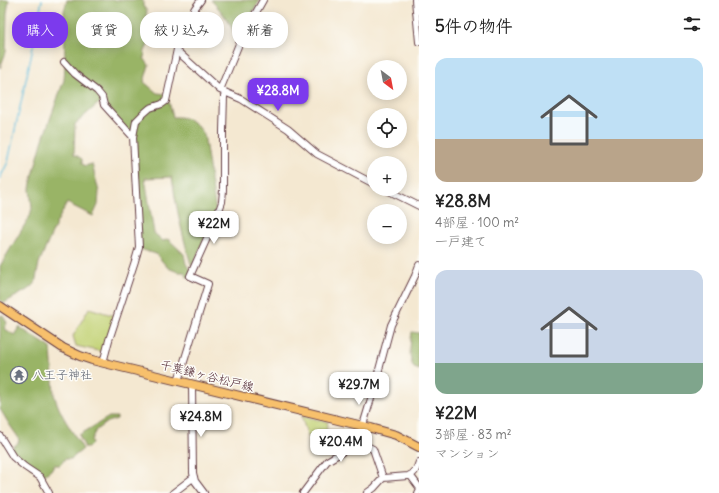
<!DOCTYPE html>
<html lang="ja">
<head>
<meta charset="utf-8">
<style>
  :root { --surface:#fff; --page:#f2f2f2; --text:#222; --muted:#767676; --accent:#7c3aed }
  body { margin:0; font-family:Delius,"Klee One",sans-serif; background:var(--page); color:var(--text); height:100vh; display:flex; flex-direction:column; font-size:15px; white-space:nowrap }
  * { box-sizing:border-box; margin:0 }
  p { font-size:13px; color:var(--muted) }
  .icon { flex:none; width:22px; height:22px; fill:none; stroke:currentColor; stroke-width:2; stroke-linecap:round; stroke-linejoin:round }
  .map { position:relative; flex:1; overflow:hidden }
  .details { display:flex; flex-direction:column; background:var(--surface); width:300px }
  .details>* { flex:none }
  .guide { position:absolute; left:12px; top:12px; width:347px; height:36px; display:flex; gap:8px }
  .needle { width:26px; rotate:148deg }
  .controls { position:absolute; left:367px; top:60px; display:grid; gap:8px }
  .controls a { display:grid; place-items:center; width:40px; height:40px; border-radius:50%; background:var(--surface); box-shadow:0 2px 10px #0003; font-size:20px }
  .price { position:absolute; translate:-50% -34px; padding:0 9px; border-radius:8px; background:#fff; color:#222; font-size:13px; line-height:26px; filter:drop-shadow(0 1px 2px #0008) }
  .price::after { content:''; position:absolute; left:50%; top:24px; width:12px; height:9px; margin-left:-6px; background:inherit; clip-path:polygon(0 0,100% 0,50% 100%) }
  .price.active { background:var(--accent); color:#fff }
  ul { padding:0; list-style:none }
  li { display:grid; align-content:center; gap:8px; height:212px; padding:0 16px }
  li span { display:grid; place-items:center; height:124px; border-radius:12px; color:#555 }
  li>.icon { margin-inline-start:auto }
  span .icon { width:72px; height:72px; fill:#fffc; stroke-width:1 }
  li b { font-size:17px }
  h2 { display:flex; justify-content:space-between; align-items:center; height:48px; padding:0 16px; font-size:17px }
  .tag { padding:0 14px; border-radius:16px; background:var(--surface); box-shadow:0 2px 10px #0003; font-size:14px; line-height:36px }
  .tag.active { background:var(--accent); color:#fff }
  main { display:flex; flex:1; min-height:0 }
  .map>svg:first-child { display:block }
</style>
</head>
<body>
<main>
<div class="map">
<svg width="419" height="493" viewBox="0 0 419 493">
  <rect width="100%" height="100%" fill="#fdfcf7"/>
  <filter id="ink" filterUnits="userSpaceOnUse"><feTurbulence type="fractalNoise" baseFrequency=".025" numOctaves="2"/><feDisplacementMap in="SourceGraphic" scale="8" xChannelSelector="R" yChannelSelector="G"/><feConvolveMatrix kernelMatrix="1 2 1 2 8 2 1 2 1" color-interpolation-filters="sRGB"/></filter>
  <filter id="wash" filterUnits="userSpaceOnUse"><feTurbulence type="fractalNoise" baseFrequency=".012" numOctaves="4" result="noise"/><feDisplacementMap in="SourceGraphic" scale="16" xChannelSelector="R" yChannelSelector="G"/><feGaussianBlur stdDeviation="0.9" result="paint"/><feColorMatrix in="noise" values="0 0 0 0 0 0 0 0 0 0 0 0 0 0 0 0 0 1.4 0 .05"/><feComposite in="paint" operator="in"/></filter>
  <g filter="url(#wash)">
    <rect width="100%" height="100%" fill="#f4e8d1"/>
    <path fill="#c2d275" stroke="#867850" d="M89 308 115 316 103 352 76 346 73 336Z
      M301 416 328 422 326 430 331 432 328 441 322 438 308 437Z"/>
    <path fill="#99b466" stroke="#726a48" d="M0 0H9L7 13 6 52 0 68Z
      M67 0H143V6L147 11 145 21 149 43 145 51 144 58 149 65 144 82 157 93 167 94 173 117C187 116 196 122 204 134L216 212 192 268C183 238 176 208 172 177L145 178 154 233 163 241 168 239 184 254 186 264 191 271V278L187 277 184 272H178L168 268 156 254 140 249 134 137 103 105 99 103 75 124 74 154 82 159V164L85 166 92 164 99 192 98 205 93 216 67 203 57 222 39 263 35 284 27 290 4 303 0 300V266L30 216 32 208 30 189 31 183 42 142 64 80 65 65 64 11Z
      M211 0H260L237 40C230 22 224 14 211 0Z
      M3 315 7 323 4 328 14 335 20 326 22 329 51 348 54 394C59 414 73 432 83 449L71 459H65L60 465H54L51 470 41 477C36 471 31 466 25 461 17 455 16 458 10 449L17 444 19 441 18 437 9 424 0 409V316Z
      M412 332 419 333V354L417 358 419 359V370L414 368C408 358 410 344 412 332Z
      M109 417H117V419L107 422 96 430 91 440 92 444 88 448H85L79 435Z"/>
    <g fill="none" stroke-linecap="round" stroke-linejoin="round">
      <path stroke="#5dbbdb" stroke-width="1.5" d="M0 178 8 162 32 52 42 0"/>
    </g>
  </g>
  <g filter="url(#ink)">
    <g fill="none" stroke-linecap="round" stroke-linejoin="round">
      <defs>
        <path id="minor" d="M415 0 419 42
          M177 51 220 90 241 99 288 129 317 154 374 184
          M64 62 75 74 97 91 102 97 104 105 133 137
          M220 90 241 39 263 0
          M385 189 419 206
          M103 363 109 340 135 261 139 247 133 137 136 121 142 115 150 108 162 104 166 101 179 40 183 29 195 8 201 0
          M178 381 208 284 190 276 217 216 222 202 223 190V131L224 96 225 92
          M192 385 193 473 195 481 204 493
          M0 436 13 457 25 467 40 477 49 493
          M357 441 373 449 383 478 374 488 367 493
          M410 475 419 487
          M383 478 408 476C415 474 417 468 419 462
          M173 493 194 477
          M303 493 327 461 352 446 358 439 361 432 373 392 391 325 415 276 419 265
          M418 493 419 491"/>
        <path id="major" d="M0 306 63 348 80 356 92 360 371 428 396 435 419 447"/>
      </defs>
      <use href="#minor" stroke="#643d44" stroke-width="8"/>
      <use href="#major" stroke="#643d44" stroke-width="10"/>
      <use href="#minor" stroke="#fff" stroke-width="6"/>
      <use href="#major" stroke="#f7c06c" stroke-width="8"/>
    </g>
  </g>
  <defs>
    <symbol id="temple-ring" viewBox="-11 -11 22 22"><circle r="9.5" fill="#fdfcf7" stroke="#6b7280" stroke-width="1.5"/><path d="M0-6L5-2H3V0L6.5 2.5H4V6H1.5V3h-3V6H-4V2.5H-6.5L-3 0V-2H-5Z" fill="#6b7280"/></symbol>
  </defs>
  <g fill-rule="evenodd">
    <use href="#temple-ring" x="9" y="365" width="20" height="20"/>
  </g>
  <g text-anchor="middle" stroke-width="3" stroke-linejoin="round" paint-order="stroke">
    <g font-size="12" fill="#5b616d" stroke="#fdfcf7" text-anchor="start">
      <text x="32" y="379">八王子神社</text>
    </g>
    <g font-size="12" fill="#4a1f2b" stroke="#fdfcf7">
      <text transform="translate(207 376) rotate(14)" y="4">千葉鎌ヶ谷松戸線</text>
    </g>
  </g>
</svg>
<div class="controls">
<a><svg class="needle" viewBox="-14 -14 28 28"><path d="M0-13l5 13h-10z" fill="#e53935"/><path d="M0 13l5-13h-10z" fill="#767676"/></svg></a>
<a><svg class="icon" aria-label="locate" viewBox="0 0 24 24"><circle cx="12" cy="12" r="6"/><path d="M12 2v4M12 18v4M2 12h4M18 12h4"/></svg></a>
<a>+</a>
<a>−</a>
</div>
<b class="price active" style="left:278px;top:112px">¥28.8M</b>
<b class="price" style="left:214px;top:245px">¥22M</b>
<b class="price" style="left:359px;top:406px">¥29.7M</b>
<b class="price" style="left:201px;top:438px">¥24.8M</b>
<b class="price" style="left:341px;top:463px">¥20.4M</b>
<div class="guide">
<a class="tag active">購入</a>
<a class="tag">賃貸</a>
<a class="tag">絞り込み</a>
<a class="tag">新着</a>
</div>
</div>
<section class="details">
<h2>5件の物件<svg class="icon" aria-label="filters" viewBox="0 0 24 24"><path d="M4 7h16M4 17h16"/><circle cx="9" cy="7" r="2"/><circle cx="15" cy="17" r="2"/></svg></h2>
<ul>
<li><span style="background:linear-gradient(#bfe0f5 65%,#b9a48a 0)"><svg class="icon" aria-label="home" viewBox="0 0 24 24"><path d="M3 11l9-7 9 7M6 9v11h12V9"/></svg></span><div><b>¥28.8M</b><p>4部屋 · 100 m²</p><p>一戸建て</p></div></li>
<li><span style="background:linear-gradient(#c9d6e8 75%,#7fa58c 0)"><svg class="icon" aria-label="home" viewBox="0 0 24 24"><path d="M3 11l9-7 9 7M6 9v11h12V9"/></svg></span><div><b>¥22M</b><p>3部屋 · 83 m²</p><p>マンション</p></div></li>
</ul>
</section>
</main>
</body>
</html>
